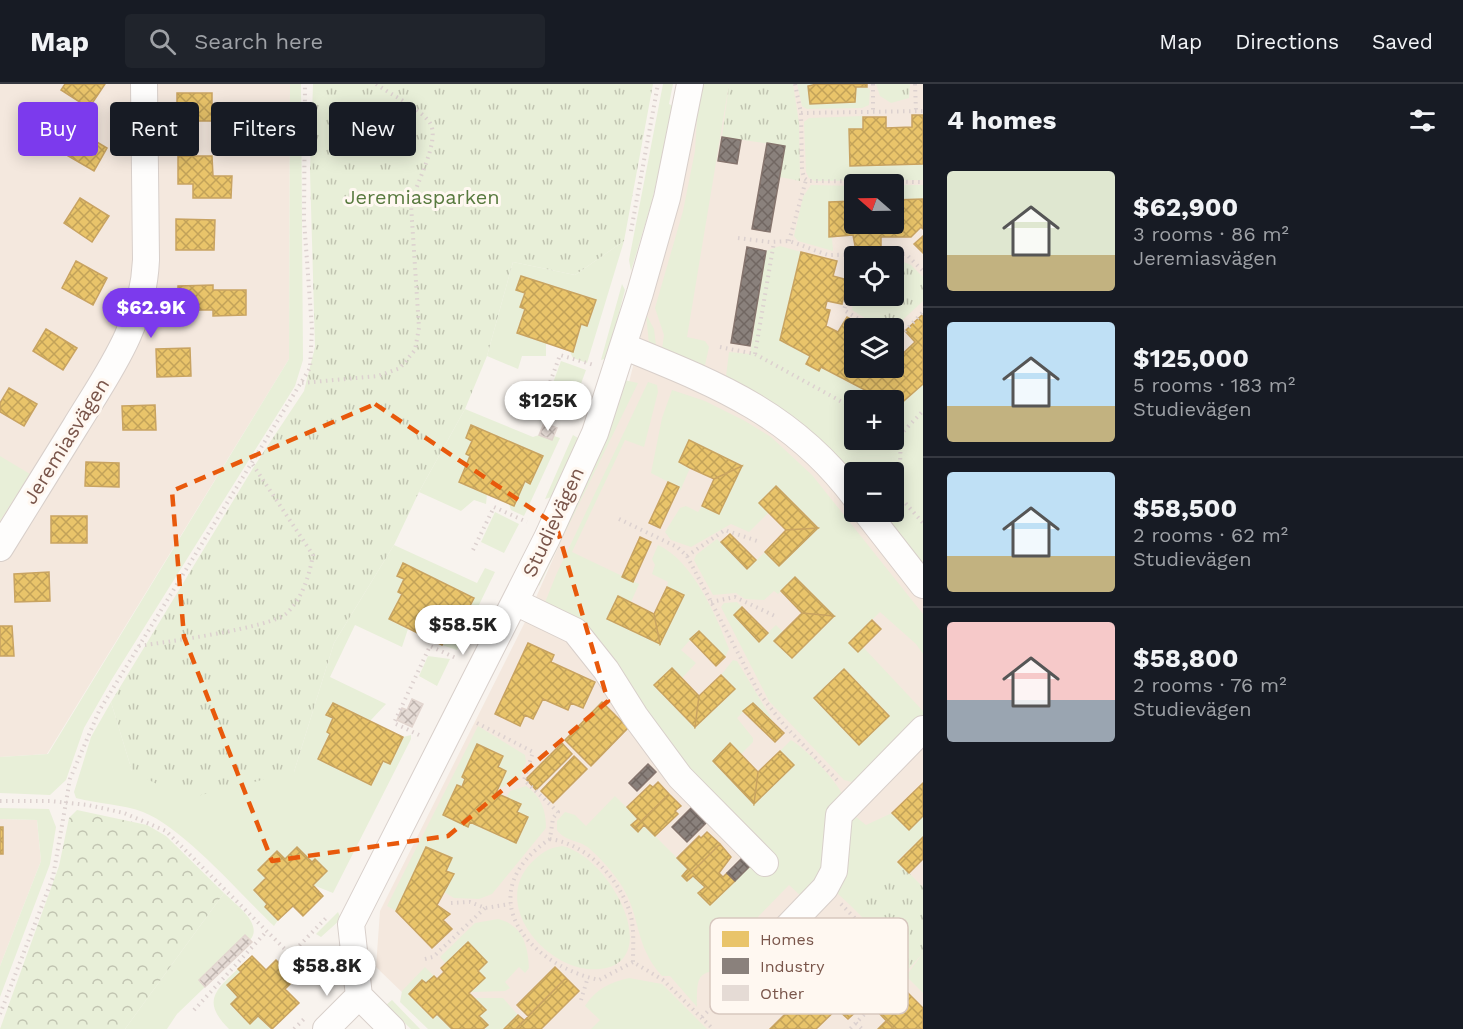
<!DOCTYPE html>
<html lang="en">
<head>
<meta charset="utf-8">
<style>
  :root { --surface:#171b24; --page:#20242c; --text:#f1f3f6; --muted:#9ea1a6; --line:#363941; --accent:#7c3aed }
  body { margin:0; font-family:"Work Sans",sans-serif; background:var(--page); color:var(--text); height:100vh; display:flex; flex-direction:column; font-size:22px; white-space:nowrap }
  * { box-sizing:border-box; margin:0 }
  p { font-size:20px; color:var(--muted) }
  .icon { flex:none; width:33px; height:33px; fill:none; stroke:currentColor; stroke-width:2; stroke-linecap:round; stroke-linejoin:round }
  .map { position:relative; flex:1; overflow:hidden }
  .sheet { display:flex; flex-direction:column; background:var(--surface); width:540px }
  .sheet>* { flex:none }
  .guide { position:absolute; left:18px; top:18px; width:570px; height:54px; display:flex; gap:12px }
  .needle { width:39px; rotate:290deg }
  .tools { position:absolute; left:844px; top:90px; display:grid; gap:12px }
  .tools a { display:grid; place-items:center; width:60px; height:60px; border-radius:6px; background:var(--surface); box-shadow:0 3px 15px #0003; font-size:30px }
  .price { position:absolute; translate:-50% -51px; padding:0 14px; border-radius:21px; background:#fff; color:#222; font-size:20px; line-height:39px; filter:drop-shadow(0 2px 3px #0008) }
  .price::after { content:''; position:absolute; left:50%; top:36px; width:18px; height:14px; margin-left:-9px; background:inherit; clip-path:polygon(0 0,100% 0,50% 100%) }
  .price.selected { background:var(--accent); color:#fff }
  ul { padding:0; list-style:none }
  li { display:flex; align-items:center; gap:18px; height:150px; padding:0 24px }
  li+li { border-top:2px solid var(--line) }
  li span { display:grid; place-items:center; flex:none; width:168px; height:120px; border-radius:6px; color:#555 }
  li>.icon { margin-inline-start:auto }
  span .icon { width:72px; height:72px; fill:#fffc; stroke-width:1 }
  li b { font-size:26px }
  h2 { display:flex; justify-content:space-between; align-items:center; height:72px; padding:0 24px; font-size:26px }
  .pill { padding:0 21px; border-radius:6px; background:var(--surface); box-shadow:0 3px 15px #0003; font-size:21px; line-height:54px }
  .pill.selected { background:var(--accent); color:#fff }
  header { display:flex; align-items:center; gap:36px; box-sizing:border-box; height:84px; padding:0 30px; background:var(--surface); border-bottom:2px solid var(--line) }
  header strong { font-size:28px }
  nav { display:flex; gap:33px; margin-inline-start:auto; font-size:21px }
  .search { width:420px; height:54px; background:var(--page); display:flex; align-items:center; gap:15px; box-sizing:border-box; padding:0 21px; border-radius:6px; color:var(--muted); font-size:22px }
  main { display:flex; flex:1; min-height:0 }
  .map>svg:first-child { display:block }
</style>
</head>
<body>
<header>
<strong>Map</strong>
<div class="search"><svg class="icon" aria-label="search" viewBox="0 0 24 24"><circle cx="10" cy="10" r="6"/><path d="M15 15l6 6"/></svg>Search here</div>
<nav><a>Map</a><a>Directions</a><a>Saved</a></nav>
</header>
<main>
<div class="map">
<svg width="923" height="945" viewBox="0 0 923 945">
  <defs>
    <pattern id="forest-crowns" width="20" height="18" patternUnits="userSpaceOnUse" patternTransform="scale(1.5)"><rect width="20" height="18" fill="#e8efd8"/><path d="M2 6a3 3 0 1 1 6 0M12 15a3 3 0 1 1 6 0" fill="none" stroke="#c1c4b1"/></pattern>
    <pattern id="park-tufts" width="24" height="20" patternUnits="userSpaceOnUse" patternTransform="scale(1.5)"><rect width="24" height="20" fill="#e8efd8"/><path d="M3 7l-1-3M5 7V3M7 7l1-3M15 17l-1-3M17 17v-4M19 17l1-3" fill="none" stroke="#c1c4b1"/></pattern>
    <pattern id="homes-cross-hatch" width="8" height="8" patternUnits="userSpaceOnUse" patternTransform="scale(1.5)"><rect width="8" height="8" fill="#e9c46a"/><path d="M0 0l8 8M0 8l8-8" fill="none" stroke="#c2a259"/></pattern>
    <pattern id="industry-cross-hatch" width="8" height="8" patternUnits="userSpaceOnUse" patternTransform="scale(1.5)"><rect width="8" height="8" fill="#8a817c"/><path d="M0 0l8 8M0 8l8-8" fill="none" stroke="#716762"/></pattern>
    <pattern id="building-cross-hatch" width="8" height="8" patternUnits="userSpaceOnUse" patternTransform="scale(1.5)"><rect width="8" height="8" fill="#e5dbd5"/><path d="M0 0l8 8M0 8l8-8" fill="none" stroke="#bfb4af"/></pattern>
  </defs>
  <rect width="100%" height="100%" fill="#f8f3ee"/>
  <path fill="#f4e8de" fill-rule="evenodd" d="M0 0H290L289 275 47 670 0 673Z
    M705 0H923V945H440L376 883 380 827 526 536 626 310ZM855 100H894V140H855ZM855 172H894V212H855ZM855 244H894V284H855ZM855 316H894V356H855ZM855 388H894V428H855Z
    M0 735 37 736 41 777 0 882Z"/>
  <path fill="#e8efd8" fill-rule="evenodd" d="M290 0H301L303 276 295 302 112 595 84 644 66 696 50 711 0 709V673L48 670 289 275Z
    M663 0H673L669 20 677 24 668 46 652 117 631 187 629 176Z
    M699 0H729L687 253 705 257 709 263 705 281 696 283 662 265 664 251 655 224 683 127 695 67Z
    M797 0H817L808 2 810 20 855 18 856 3H867L870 6 869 21 862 24 807 25 802 22Z
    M863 32V45H849L850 82 923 80V96L815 97 809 94 806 88 804 38 809 34Z
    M811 101 855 102V117L829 118 833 167 798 157 794 152 803 113Z
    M894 101H923V115L894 116Z
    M624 157 587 279 573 274 569 266 573 267 581 240 587 242 595 216 521 192 516 206 525 209 520 223 525 225 517 249 546 259V272H522L518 285 487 272 513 178 575 191Z
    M780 162 801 168 780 256 810 272 806 280 819 287 821 283 884 316H855V356H894V322L897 323 923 300V485L878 428H894V388H855V398L806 344 775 320 726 292 729 268 750 270 766 167Z
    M622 200 625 206 607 274 601 276Z
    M646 230 654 245 656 262 649 260Z
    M561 277 586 286 572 324 547 315Z
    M624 296 638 299 539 502 537 495Z
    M648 298 657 301 658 308 644 363 625 356 572 468 639 500 631 518 618 512 607 535 660 560 683 511 667 503 668 498 652 490 655 481 652 475 658 461C692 476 716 531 729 565L725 573 698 547 681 566 696 579 682 594 672 584 655 602 696 643 735 605 721 591 733 576 737 577 776 642 752 619 737 634 753 654V658L741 670 730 659 713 677 754 719 793 681 780 667 791 656C805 664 837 697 843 712L827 730 825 785 803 814 789 801 722 870 733 881C699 892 697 884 697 923L670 892H662C633 860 642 832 620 799 612 787 600 774 589 764 579 756 564 757 557 746V737L565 728 575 731 586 742 615 712 638 735 631 741 638 748 644 741 688 785 682 792 688 797 693 792 705 803 698 809 710 821 750 782 755 788 759 786 767 793 777 783 544 521 556 491Z
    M672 306 705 317 745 337 771 353 812 391 923 530V570L916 560 880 528 849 559 858 568 863 563 923 627V632L855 699 844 696 769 617 721 523 724 519 737 518 742 523 734 531 759 557 776 541 783 548 775 557 792 574 833 533 795 494 778 510 774 507 764 516 745 515 736 509 713 511 694 476 696 471 717 455 747 485 765 468 779 482 818 443 776 402 759 419 769 428 749 448 731 440 691 463 671 456 665 448 680 424 686 422 698 428 702 422 719 430 742 382 689 357 679 378 690 384 680 407 678 403 651 389 662 334ZM844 585 889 631 859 661 814 614Z
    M465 325 533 353 539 351 552 356 554 352 560 354 524 432 511 426 509 420 514 422 525 397 530 399 542 372 471 341 466 354 472 357 470 372 459 398 487 410 486 420 474 416 461 427 419 408Z
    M573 351 578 354 555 412 545 415Z
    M0 372 30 390 0 437Z
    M495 428 519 440 504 469 481 458Z
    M394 461 477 499 485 484 495 488 457 566 442 561 454 538 461 541 474 514 404 495 398 508 402 510 390 535 408 545 402 563 355 541 330 593 386 620 370 637 332 619 326 631 333 634 327 648 330 650 318 675 371 701 383 677 390 680 403 653 411 651V655L333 809 313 801 327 787 315 775 312 778 297 763 285 775 277 767 258 786 266 794 254 806 267 820 265 823 278 836 274 842C241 811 184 744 143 728 122 720 98 720 76 714L74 708 91 653 111 618 132 687 294 688 334 559Z
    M428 572 450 575 437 602 419 592Z
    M478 642 525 671 526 678 519 696 498 705 506 687 498 683 503 672 477 660 462 693 465 695 462 703 456 701 443 731 468 742 470 738 515 759 528 734 517 728 520 721 506 714 510 707 526 702C541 712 546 726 546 744L492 810 479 815 454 814 444 808 454 790 446 787 451 774 426 763 396 827 387 822Z
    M0 724 49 725 56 743 50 780 0 913V882L41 777 37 736 0 735Z
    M851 729 866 741 892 729 909 746 923 732V753L850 821 837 809Z
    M224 809C235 820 264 840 250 856L245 851 199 896 205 903 177 930 167 945H125Z
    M338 828 341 835 321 853 316 850Z
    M498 835C523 841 528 862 529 884L525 889 519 883 505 898 510 904 505 907 471 908 485 894 478 887 487 878 446 880 440 873 475 839Z
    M923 869V909L906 892Z
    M425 883 434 892 426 899 422 896 409 910 432 934 437 930 452 945H428L400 918 402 907Z
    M238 885 241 888 238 913 231 921 250 940 258 932 271 945H229C202 918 214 907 238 885Z
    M629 894 662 900 707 945H591L600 936 585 922C596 905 610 898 629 894Z
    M473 914H503L518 931 504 945H483L487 941 479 932 485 926Z
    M392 916 420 945H411L386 921Z"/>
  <path fill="url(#forest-crowns)" d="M77 726 147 741 166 752 224 809 125 945H0L59 782 69 734Z"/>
  <path fill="url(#park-tufts)" d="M313 0H653L624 157 575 191 513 178 487 272 465 325 419 408 394 461 334 559 294 688 185 715 132 687 111 618 253 384 304 307 315 263 310 87Z
    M729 0H793L799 39 800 97 780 93 785 62 722 53Z
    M876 0H910L909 14 891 19 880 12Z
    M894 174 911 181 923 193V217L895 243 878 242 852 226 855 204V212H894Z
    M562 762C611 773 665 878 600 885 551 891 489 823 531 779 541 769 548 764 562 762Z
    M898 778 923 803V869L907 887 899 870 850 821 893 779Z"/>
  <path fill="url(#homes-cross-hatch)" stroke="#c8a361" stroke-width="1.5" d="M65 0H105L89 24 61 6Z
    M817 0H867V3H856L855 18 810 20 808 2Z
    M177 9H212V37H177Z
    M912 31H923V80L850 82 849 45H863V33H886V44L912 43Z
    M77 46 107 64 94 87 63 69Z
    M178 72H212L213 92H232L231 114H193V100H178Z
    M80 114 109 132 92 158 64 139Z
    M923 115V145L921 143 911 153H881V167H856L853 151 829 153V118L855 117V140H894V116Z
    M176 135 215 136 214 166H176Z
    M923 152V169L914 160Z
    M801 168 837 177 833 192 848 196 842 220 827 217 825 225 830 226 826 242 838 248 847 233 867 244H855V284H894V270L899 273 915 258 905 247 923 230V300L897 323 894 316H884L821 283 819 287 806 280 810 272 780 256Z
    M76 177 107 194 93 221 62 204Z
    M521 192 596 216 587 242 581 240 573 268 517 249 525 225 520 223 525 209 516 206Z
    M213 201V206H246V231L213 232V226H178V202Z
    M46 245 77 264 63 286 33 267Z
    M190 264 191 292 157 293 156 265Z
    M9 304 37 320 24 342 0 328V319Z
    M155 321 156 346H123L122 322Z
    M471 341 543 372 530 400 525 397 514 422 459 398 470 372 466 370 472 357 466 354Z
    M689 356 742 382 714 395 690 384 679 378Z
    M86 378 119 379V403L85 402Z
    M742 382 719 430 702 422 714 395Z
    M668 398 679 403 660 444 649 439Z
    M776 402 818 444 786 446 759 419Z
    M51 432H87V459H51Z
    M818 444 779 482 765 468 786 446Z
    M730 450 756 476 747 485 721 458Z
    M640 453 651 458 633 498 622 493Z
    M403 479 474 514 460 541 454 538 442 561 389 535 402 510 398 508 404 495 397 492Z
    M49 488 50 517 15 518 14 490Z
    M795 493 834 532 802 529 781 507Z
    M667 503 684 511 660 560 654 530Z
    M618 512 654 530 660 560 607 535Z
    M742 523 768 549 759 558 734 531Z
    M802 529 834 532 792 574 774 557Z
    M872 536 881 545 858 568 849 559Z
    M0 542H12L14 572H0Z
    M699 547 725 573 716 582 690 555Z
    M528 559 554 571 551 578 595 598 583 624 571 619 568 626 543 615 533 635 525 631 520 642 495 630Z
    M672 584 699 612 695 643 654 601Z
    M844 585 889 632 859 661 814 614Z
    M721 591 735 605 695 643 699 612Z
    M602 618 628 644 591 682 565 656Z
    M333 619 403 653 390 680 383 677 371 701 318 675 330 650 327 648 333 634 326 631Z
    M753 619 784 649 775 658 743 627Z
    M562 659 572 670 536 706 526 695Z
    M730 659 758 688 754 720 713 677Z
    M477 660 503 672 498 683 506 687 496 709 521 720 517 728 528 733 516 759 470 738 468 743 443 731 457 701 462 703 465 695 462 693Z
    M780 667 794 681 754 720 758 688Z
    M574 672 587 685 553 719 541 707Z
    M658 698 669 710 634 744 631 741 638 735 627 723 650 701 653 703Z
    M923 699V732L909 746 892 729Z
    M669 710 681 722 675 727 678 730 655 752 644 741 638 748 634 744Z
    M0 743H3V770H0Z
    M707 748 720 760 685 795 682 792 688 785 677 774 699 752 701 754Z
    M923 753V775L909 789 898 778Z
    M720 760 731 773 719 789 723 793 727 789 735 797 710 821 698 809 705 803 693 792 687 797 685 795Z
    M297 763 312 778 315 775 327 787 313 801 323 812 303 832 293 822 278 836 265 823 267 820 254 806 266 794 258 786 277 767 285 775Z
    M426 763 452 774 446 787 454 790 437 821 450 830 443 836 452 845 432 864 396 827Z
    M860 856 883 879 876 887 816 945H770Z
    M468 858 487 878 478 887 485 894 469 909 486 926 479 932 488 941 483 945H452L437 930 433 934 409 910 422 896 426 899 434 892 437 895 444 888 441 884Z
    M252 872 266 886 276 876 295 895 285 905 299 919 272 945 258 932 250 940 231 920 238 913 227 901 241 888 238 885Z
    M555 883 566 894 528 932 517 921Z
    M566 894 579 907 541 945H516Z
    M902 903 923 924V945H894L878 928Z
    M850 912 861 923 848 935 837 925Z
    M518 931 524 936 516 945H504Z
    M886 937 894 945H878Z"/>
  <path fill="url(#industry-cross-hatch)" stroke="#85746d" stroke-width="1.5" d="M722 53 741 56 737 80 718 77Z
    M767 59 785 62 770 148 752 145Z
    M747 163 766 167 750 262 731 259Z
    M648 680 656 688 637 707 629 699Z
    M691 724 706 739 687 758 672 743Z
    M742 774 750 782 735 797 727 789Z"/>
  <path fill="url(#building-cross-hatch)" stroke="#e2d5cf" stroke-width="1.5" d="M544 339 557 344 552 356 539 351Z
    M412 615 423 620 412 643 397 636 402 624 407 626Z
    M245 851 252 858 205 903 199 896Z"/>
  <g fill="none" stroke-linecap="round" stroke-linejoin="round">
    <defs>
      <path id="minor" d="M623 262C716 300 792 329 855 413
        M866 428 923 501
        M0 464C25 424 50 383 75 343 109 287 143 243 146 176L144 0
        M515 518 575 547 606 586 635 632 680 693 765 779
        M726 907 825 804 834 787 839 731 923 645
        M359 912 351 840 547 454 595 349 640 209 667 114 690 0
        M359 912 392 945
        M326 945 359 912"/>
    </defs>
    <use href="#minor" stroke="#d8cfca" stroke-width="28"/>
    <path stroke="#dcd1cf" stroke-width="4" stroke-dasharray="1.5 4.5" stroke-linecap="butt" d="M795 0 801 29 802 85 804 94 808 97 923 98
      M873 0V27
      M915 0 916 27
      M801 29 923 27
      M631 147 658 0
      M738 154 770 158 789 157 828 171 906 170 923 187
      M789 157 806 96
      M855 188 844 226 873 244
      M894 253 903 249 923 228
      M720 263 755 270 855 325
      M755 270 774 158
      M302 299 378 292 400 284 415 266 419 244 411 121C415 100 441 57 430 39 422 26 390 10 376 0
      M540 326 560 271 594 281
      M894 346 901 350 923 327
      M901 350 899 412 923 439
      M619 435 677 463 687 472 759 609 784 641 839 698
      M473 466 494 423 527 438
      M687 472 725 446 757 457
      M711 518 735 513 777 533
      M139 562C165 558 271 544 287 529 303 513 309 492 313 471L251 378
      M477 639 533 668 524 696 558 728 553 734 550 755C585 760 615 790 628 823 635 840 633 860 633 878L663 896 713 945
      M419 651 394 639 430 562 458 575
      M0 717H50L88 721 124 729 166 747 329 909
      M550 755C469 809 526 880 599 896L633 878
      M451 819 470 818 485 824 510 820
      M841 820 902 882 898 896 850 945
      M291 870 328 832
      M425 875 433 873 485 824
      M581 916 588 893
      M194 926 267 847
      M0 930 53 793 70 695 99 627 310 284 312 245 304 136 305 0
      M702 933 712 923
      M856 939 862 945
      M294 945 304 935"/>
    <use href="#minor" stroke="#fefdfc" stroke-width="26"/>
  </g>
  <path fill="none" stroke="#e8590c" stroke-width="4.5" stroke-dasharray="12 8" stroke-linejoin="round" d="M375 320 556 441 608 617 448 752 272 777 184 553 172 407Z"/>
  <g text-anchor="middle" stroke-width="6" stroke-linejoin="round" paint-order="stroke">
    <g font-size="20" fill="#587a3f" stroke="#fff8f1">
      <text x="422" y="120">Jeremiasparken</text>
    </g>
    <g font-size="20" fill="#7a564b" stroke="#fff8f1">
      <text transform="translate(66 357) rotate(-58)" y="7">Jeremiasvägen</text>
      <text transform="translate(553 438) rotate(-65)" y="7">Studievägen</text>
    </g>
  </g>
  <rect x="710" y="834" width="198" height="96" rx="9" fill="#fff8f1" stroke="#d7c7bf" stroke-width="1.5"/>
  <rect x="722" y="847" width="27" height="16" fill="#e9c46a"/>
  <rect x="722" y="874" width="27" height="16" fill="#8a817c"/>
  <rect x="722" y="901" width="27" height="16" fill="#e5dbd5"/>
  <g font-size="16" fill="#7a564b">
    <text x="760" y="861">Homes</text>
    <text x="760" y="888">Industry</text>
    <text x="760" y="915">Other</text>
  </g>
</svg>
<div class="tools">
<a><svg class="needle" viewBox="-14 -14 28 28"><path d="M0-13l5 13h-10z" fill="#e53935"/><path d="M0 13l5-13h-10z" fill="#9ea1a6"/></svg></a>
<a><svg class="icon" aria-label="locate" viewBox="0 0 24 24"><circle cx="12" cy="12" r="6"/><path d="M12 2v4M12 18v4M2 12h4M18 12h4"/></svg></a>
<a><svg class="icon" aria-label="layers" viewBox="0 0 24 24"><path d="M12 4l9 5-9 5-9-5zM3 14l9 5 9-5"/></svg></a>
<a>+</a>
<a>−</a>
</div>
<b class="price selected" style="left:151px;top:255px">$62.9K</b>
<b class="price" style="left:548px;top:348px">$125K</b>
<b class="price" style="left:463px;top:572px">$58.5K</b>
<b class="price" style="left:327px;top:913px">$58.8K</b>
<div class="guide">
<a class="pill selected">Buy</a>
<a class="pill">Rent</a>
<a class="pill">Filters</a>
<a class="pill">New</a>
</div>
</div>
<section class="sheet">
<h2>4 homes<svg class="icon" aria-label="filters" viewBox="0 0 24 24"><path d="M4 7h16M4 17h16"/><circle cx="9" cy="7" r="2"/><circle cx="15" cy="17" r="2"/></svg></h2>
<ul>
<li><span style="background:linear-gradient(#dfe7d0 70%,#c2b280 0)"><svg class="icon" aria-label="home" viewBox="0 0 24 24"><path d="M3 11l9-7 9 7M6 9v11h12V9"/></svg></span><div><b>$62,900</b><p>3 rooms · 86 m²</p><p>Jeremiasvägen</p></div></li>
<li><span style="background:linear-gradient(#bfe0f5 70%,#c2b280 0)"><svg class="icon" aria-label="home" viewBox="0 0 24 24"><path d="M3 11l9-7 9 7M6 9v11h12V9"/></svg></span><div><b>$125,000</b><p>5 rooms · 183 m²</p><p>Studievägen</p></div></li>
<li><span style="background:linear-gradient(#bfe0f5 70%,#c2b280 0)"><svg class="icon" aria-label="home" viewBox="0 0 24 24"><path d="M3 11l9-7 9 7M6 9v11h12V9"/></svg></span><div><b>$58,500</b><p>2 rooms · 62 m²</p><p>Studievägen</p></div></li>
<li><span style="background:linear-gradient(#f6c9c9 65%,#9aa5b1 0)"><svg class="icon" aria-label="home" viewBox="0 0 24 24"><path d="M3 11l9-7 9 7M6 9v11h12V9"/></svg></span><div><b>$58,800</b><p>2 rooms · 76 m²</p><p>Studievägen</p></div></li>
</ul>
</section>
</main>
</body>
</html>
